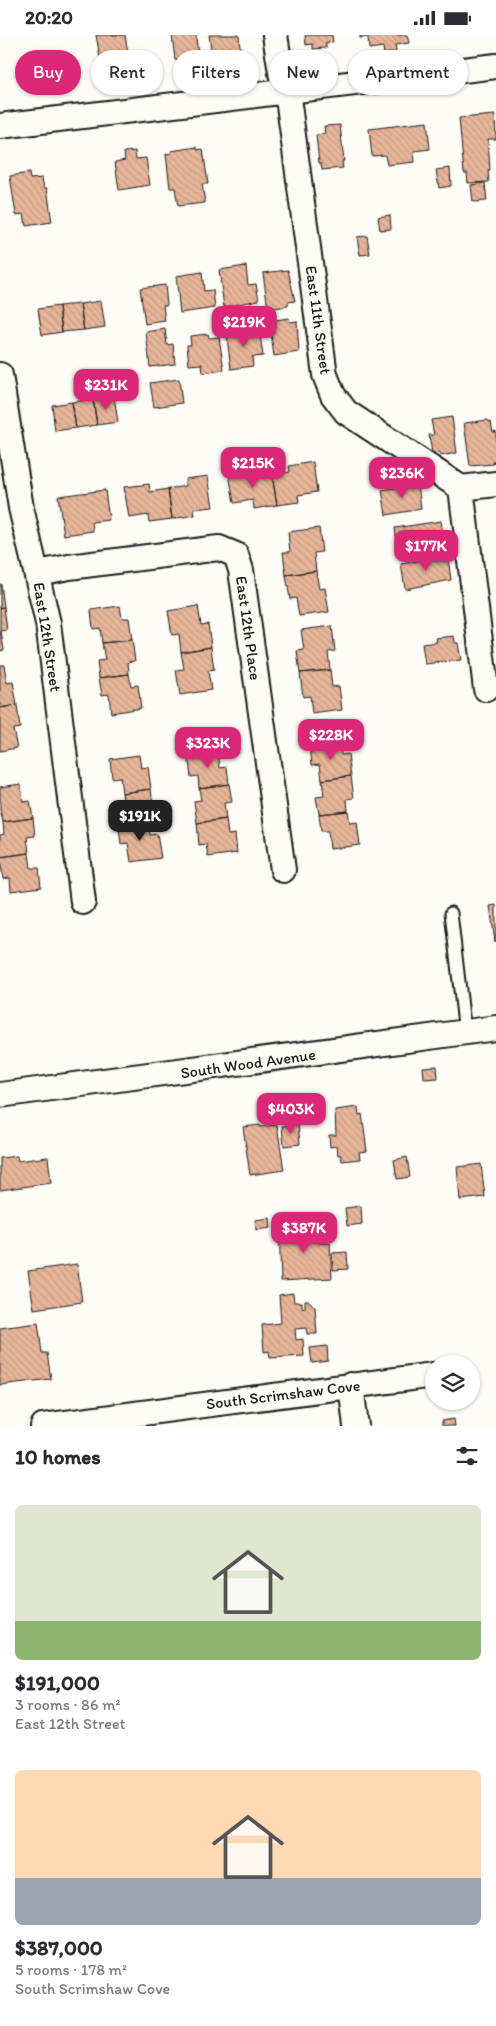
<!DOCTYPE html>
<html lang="en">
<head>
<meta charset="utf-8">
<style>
  :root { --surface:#fff; --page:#f2f2f3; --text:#2b2b33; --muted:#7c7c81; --accent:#db2777 }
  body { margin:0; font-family:Itim,sans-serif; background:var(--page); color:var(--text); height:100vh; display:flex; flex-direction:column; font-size:19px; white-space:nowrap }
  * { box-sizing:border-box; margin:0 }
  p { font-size:16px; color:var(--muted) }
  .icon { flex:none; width:28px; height:28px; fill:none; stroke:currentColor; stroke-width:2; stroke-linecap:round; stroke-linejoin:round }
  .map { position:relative; height:1391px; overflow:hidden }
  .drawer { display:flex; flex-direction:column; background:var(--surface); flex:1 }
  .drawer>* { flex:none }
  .banner { position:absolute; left:15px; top:15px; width:466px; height:45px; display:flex; gap:10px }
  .buttons { position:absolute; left:425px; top:1320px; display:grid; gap:10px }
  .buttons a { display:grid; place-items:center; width:55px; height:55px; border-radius:50%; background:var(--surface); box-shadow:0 1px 4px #0004; font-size:25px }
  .price { position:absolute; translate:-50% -42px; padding:0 11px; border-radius:10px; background:var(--accent); color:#fff; font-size:16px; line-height:32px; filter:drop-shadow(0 1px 2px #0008) }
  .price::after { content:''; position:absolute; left:50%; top:30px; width:15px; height:11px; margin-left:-8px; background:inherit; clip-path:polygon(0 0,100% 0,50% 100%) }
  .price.current { background:#222; color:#fff }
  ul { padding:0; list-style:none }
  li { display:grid; align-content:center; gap:10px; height:265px; padding:0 15px }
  li span { display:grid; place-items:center; height:155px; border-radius:8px; color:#555 }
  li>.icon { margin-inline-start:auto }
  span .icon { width:90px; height:90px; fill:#fffc; stroke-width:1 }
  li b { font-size:21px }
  h2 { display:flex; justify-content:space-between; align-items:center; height:60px; padding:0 15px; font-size:21px }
  .pill { padding:0 18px; border-radius:22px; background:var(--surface); box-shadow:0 1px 4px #0004; font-size:18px; line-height:45px }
  .pill.current { background:var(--accent); color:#fff }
  .status { display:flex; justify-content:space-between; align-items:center; height:35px; padding:0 25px; background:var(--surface); direction:ltr }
  .status svg { height:14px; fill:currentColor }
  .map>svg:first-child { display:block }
</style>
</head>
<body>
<div class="status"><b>20:20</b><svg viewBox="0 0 49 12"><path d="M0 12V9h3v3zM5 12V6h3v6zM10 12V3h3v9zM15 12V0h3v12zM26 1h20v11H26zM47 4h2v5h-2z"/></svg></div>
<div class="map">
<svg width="496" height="1391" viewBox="0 0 496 1391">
  <defs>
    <pattern id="building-back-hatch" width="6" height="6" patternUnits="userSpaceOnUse" patternTransform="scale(1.25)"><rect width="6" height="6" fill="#e7b599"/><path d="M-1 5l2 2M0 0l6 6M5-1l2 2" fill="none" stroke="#c69b83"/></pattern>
  </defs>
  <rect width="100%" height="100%" fill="#fdfcf7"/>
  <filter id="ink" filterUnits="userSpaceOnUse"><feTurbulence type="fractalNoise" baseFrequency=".02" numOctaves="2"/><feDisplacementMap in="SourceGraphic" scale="10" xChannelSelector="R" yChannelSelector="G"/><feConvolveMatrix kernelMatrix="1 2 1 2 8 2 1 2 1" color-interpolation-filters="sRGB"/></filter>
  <g filter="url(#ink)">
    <path fill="url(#building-back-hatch)" stroke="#1c1c1c" d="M96 0H125L130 29 121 31V35L113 37V32L102 34Z
      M172 0H196L198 22 195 23 196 29 178 31 177 25H175Z
      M209 0H239L241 27 227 29 226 19 212 21Z
      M305 0H332L333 7 326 8V13L313 14V9L306 10Z
      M360 0H407L409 8 395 10 396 17 384 19 383 12 369 14 368 2 360 3Z
      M495 80 496 104H488L490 136H488L489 147 468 148 467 138H464L459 83Z
      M427 87 430 114 414 116 415 127 387 130 385 120 372 121 369 94Z
      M340 90 344 126H342L343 133 322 135 321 128H319L316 100 325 99 324 91Z
      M197 112V115L203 114 208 149H202L205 168 178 171 175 153H170L166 119 172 118 171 116Z
      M135 116 136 124 146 123 150 150 119 155 115 127 125 125 124 117Z
      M450 133 451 151 439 153 436 135Z
      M29 138 30 144 42 143 44 153H47L52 187 26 191 24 179 16 180 10 141Z
      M485 148 487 166 473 167 471 150Z
      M390 180 391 194 380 195 378 182Z
      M367 201 370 219 360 220 357 202Z
      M246 231 248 250 256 249 259 265 224 272 219 235Z
      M288 235 295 266 288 267V271L268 274 263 238Z
      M202 237 204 256 213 255 215 273 180 278 176 241Z
      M165 250 167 270H163L165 286 145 289 140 253Z
      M101 266 105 292 84 295 80 269Z
      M80 269 84 295 62 297 59 271Z
      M59 271 62 297 42 300 38 274Z
      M289 283 290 287 297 286 299 317 274 321 269 286Z
      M255 292 256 301 260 300 263 321 252 322 253 331 231 334 227 302 237 301 236 295Z
      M165 294 167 310 173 309 175 329 150 332 146 297Z
      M208 299 209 303 219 302 224 335 203 338 202 329 189 330 187 310H191L190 301Z
      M179 344 182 368 154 372 150 348Z
      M114 361 118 387 97 390 93 364Z
      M93 364 97 390 76 393 72 367Z
      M72 367 76 393 55 396 52 370Z
      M452 382 457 418 440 421V417L432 418 429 400H434L431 385Z
      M488 385 489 387H491L493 397 496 396V426H493L494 429 470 431 464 388Z
      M313 427 317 457 298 460 299 467 277 470 272 440 290 437 289 431Z
      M253 435 255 442 272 440 277 470 254 474 253 465 234 468 229 439Z
      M208 441 213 472 194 474 195 480 172 484 168 454 186 451 185 444Z
      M149 449 150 457 168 454 172 484 149 487 148 480 129 483 124 452Z
      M418 449 421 474 386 480 382 455Z
      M105 455 109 485 92 487 93 496 64 500 58 461Z
      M441 486 445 511 398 517 395 493Z
      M319 493 322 517 314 518 316 536 286 540 283 517H290L288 497Z
      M439 522 440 525 448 523 451 545 405 554 401 529Z
      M316 536 319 554 325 553 329 577 299 581 296 563 290 564 286 540Z
      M1 549 4 572 0 573V549Z
      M120 571 122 583H129L132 605 102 608 100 593 93 594 91 575Z
      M198 571 201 590 208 589 211 612 181 617 179 599 172 600 168 576Z
      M4 572 7 595 1 596 4 615 0 616V573Z
      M332 591 335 616 328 617 330 635 300 638 297 616 304 615 301 595Z
      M454 601 455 608H458L461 625 425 629 422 609 437 607 436 603Z
      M132 605 135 626 128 627 129 639 99 643 97 626 105 625 102 608Z
      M211 612 214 635 208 636 211 655 180 660 176 635 184 634 181 617Z
      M0 630H4L7 648 13 647 17 670 0 673Z
      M330 635 332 652 339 651 342 675 312 679 310 661 303 662 300 638Z
      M129 639 131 651 138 650 141 673 111 678 109 659 102 660 99 643Z
      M17 670 20 693 13 694 17 713 0 716V673Z
      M340 707 341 720 348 719 351 741 322 745 320 729 312 730 310 711Z
      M218 715 220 733 227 732 229 749 199 753 198 741 191 742 188 719Z
      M139 720 141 733 148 732 151 754 122 758 120 742 112 743 110 724Z
      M351 741 354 763 347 764 348 776 319 779 316 762 324 761 322 745Z
      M21 749 23 767 30 766 33 783 3 787 0 775V752Z
      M229 749 232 767 224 768 226 784 197 788 194 766 201 765 199 753Z
      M151 754 154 776 147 777 148 788 119 792 116 775 124 774 122 758Z
      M348 776 350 788 357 787 360 810 330 814 328 796H321L319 779Z
      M33 783 35 801 27 802 29 818 0 822V800L4 799 3 787Z
      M226 784 228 800 235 799 237 818 208 822 206 809 199 810 197 788Z
      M148 788 150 800 157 799 161 823 131 827 128 808 121 809 119 792Z
      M29 818 31 833H39L41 852 11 856 10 843 3 844 0 822Z
      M496 870V906L495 907 490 871Z
      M437 1031 438 1043 424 1044 423 1032Z
      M358 1072 359 1080 362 1079 367 1116 359 1117 360 1124 342 1126 341 1120H338L337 1111 330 1112 329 1100H336L335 1075Z
      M298 1089 300 1109 284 1111 282 1091Z
      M260 1090V1092L277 1090 284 1135 250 1140 243 1092Z
      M17 1121 18 1126 48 1122 51 1148 0 1155V1123Z
      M407 1122 410 1142 397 1144 394 1125Z
      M481 1129 485 1162 460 1165 457 1132Z
      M361 1171 362 1189 347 1191 345 1173Z
      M270 1183 271 1193 256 1195 255 1185Z
      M318 1189 319 1208H330L332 1243 281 1246 279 1191Z
      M347 1217 348 1234 333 1235 332 1218Z
      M77 1229 82 1267 34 1274 28 1236Z
      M293 1258 294 1267H302V1273L305 1272V1265H308L315 1272 317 1299H307L306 1293 295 1294 296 1305 303 1304 304 1321 270 1323 269 1316 264 1317 262 1290 281 1288 279 1260Z
      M38 1288 42 1318H47L51 1344 0 1350V1293Z
      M327 1311 328 1326 312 1328 310 1313Z
      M454 1384 455 1391H442V1386Z"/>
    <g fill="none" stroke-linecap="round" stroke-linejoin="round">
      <defs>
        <path id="lane" d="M451 878 465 998"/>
        <path id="street" d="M275 0 281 38 289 70 325 340 333 360 346 377 461 453 486 654
          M0 91 496 31
          M0 340 21 473 48 588 83 867
          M461 453 496 449
          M38 538 69 532 219 513 236 520 241 535 283 835
          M0 1060 496 993
          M351 1350 356 1391
          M43 1391 434 1340"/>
      </defs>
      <use href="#lane" stroke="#1c1c1c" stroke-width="15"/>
      <use href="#street" stroke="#1c1c1c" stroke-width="28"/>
      <use href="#lane" stroke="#fdfcf7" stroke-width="11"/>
      <use href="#street" stroke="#fdfcf7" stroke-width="24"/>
    </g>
  </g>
  <g text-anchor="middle" stroke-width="4" stroke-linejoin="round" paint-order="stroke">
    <g font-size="16" fill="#1c1c1c" stroke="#fdfcf7">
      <text transform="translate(319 285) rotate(82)" y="6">East 11th Street</text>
      <text transform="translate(249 593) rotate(82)" y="6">East 12th Place</text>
      <text transform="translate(48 602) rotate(81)" y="6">East 12th Street</text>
      <text transform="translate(248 1028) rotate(-8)" y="6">South Wood Avenue</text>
      <text transform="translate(283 1359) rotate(-7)" y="6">South Scrimshaw Cove</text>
    </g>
  </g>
</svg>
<div class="buttons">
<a><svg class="icon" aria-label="layers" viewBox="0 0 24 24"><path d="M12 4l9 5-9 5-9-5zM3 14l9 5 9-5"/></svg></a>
</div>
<b class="price" style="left:244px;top:313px">$219K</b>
<b class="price" style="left:106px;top:376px">$231K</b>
<b class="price" style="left:253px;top:454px">$215K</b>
<b class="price" style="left:402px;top:464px">$236K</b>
<b class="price" style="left:426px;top:537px">$177K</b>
<b class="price" style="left:331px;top:726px">$228K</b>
<b class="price" style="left:208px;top:734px">$323K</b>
<b class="price current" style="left:140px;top:807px">$191K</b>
<b class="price" style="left:291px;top:1100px">$403K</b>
<b class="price" style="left:304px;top:1219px">$387K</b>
<div class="banner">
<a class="pill current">Buy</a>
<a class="pill">Rent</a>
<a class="pill">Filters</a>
<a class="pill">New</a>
<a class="pill">Apartment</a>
</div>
</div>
<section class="drawer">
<h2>10 homes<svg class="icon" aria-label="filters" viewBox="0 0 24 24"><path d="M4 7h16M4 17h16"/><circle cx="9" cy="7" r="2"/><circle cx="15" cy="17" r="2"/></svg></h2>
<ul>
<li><span style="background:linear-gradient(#dfe7d0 75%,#8fb573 0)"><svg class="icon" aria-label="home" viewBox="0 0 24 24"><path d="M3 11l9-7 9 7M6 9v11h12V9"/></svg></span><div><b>$191,000</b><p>3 rooms · 86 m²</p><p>East 12th Street</p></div></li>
<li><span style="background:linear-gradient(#ffd9b3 70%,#9aa5b1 0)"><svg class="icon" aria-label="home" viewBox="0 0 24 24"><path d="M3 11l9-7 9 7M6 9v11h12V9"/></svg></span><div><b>$387,000</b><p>5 rooms · 178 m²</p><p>South Scrimshaw Cove</p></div></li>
</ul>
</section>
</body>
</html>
